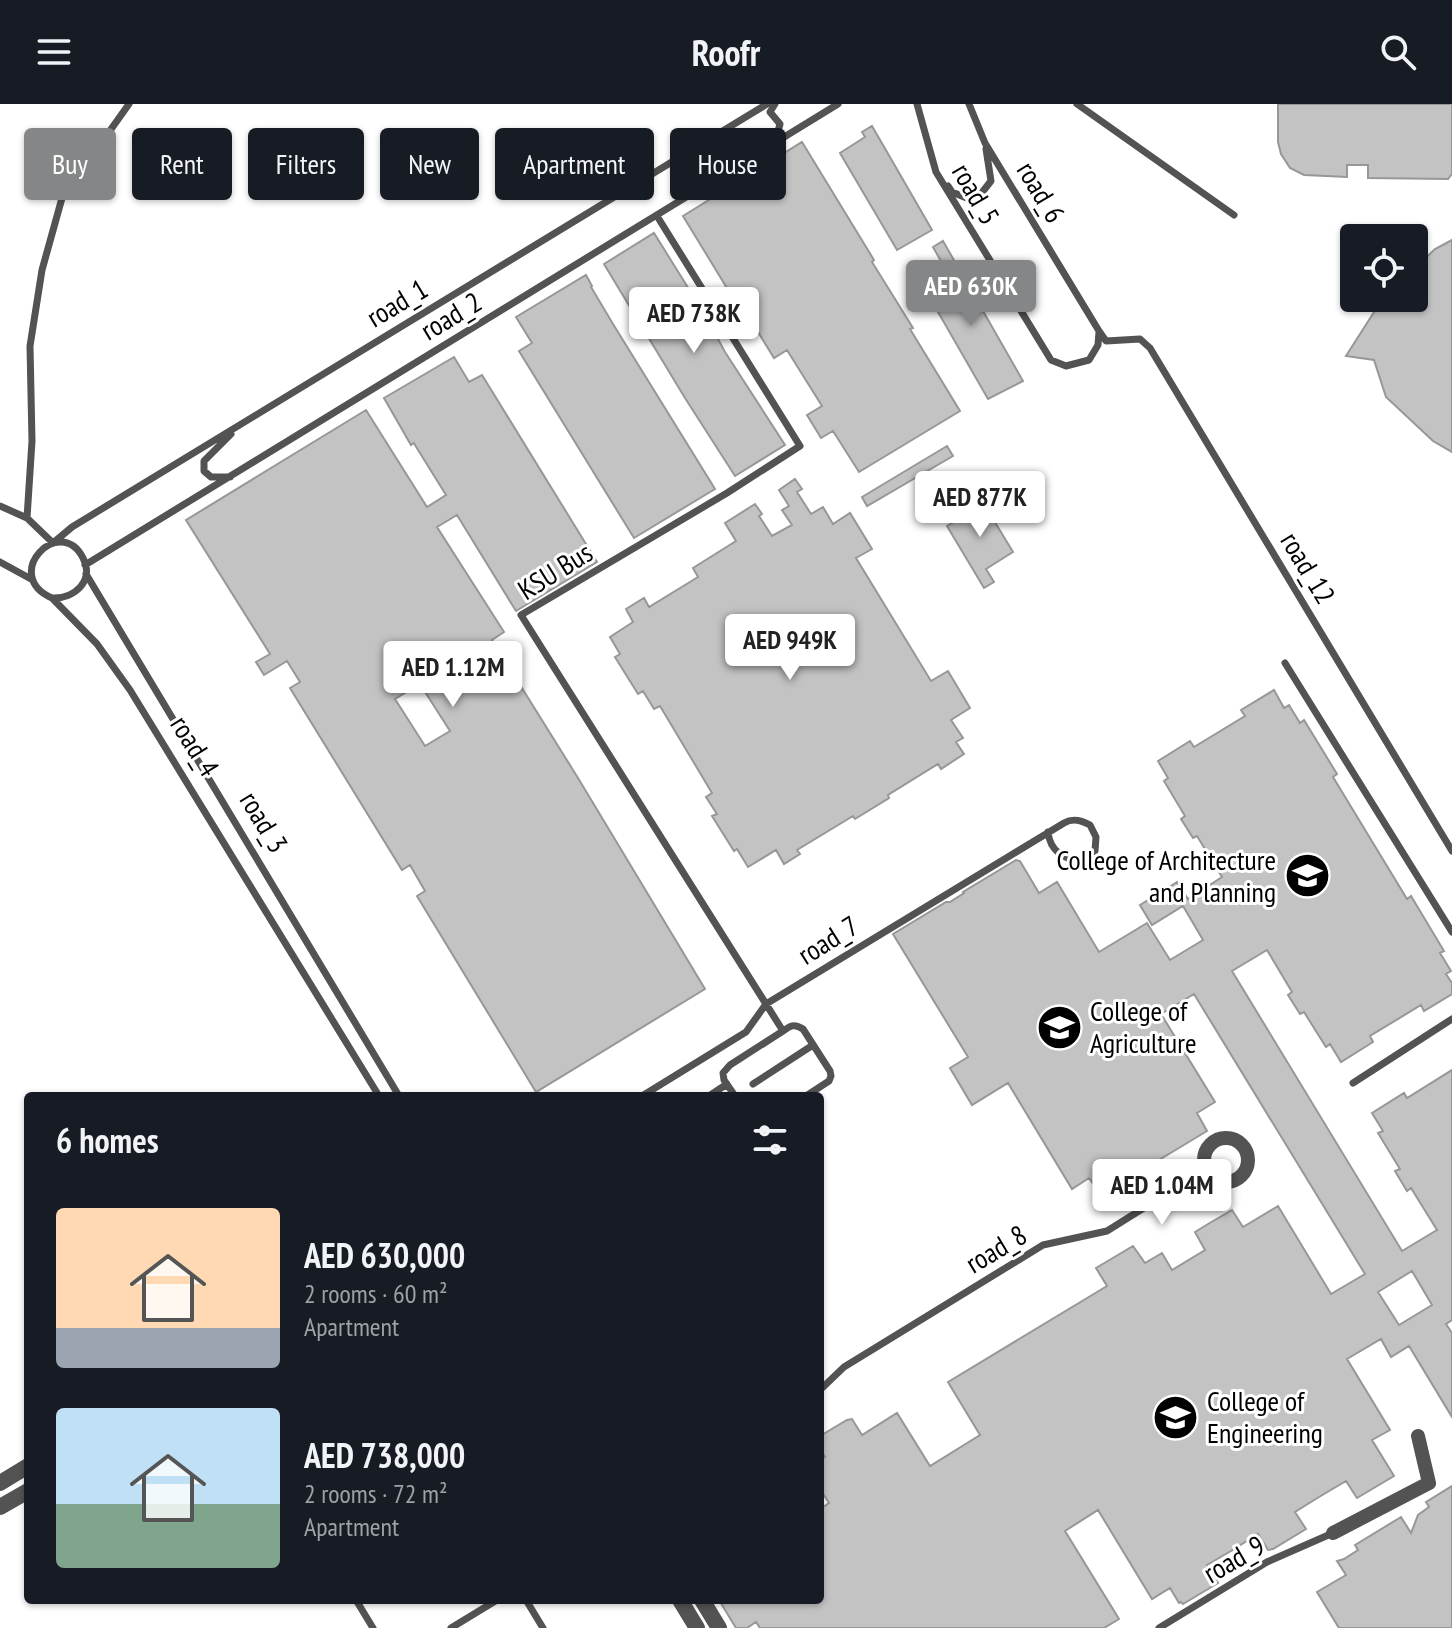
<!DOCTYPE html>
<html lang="en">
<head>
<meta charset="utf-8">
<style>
  :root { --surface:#171b24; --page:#242831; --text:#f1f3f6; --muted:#9ea1a6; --accent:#858687 }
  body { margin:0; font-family:"PT Sans Narrow",sans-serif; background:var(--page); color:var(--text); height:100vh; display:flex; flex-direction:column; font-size:30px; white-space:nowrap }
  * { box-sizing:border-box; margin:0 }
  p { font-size:26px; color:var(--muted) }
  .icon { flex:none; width:44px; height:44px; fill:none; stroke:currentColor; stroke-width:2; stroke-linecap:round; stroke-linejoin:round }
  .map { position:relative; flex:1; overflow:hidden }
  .details { position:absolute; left:24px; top:988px; width:800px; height:512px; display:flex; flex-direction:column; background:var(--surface); border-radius:8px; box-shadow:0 2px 6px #0004 }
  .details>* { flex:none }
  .banner { position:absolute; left:24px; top:24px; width:800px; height:72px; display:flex; gap:16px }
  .buttons { position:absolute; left:1340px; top:120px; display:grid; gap:16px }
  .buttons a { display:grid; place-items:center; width:88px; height:88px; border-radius:8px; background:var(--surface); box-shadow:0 2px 6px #0004; font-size:40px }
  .price { position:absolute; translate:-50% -68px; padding:0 18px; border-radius:8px; background:#fff; color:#222; font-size:26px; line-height:52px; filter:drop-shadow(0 2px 4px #0008) }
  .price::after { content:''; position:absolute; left:50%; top:48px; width:24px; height:18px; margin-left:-12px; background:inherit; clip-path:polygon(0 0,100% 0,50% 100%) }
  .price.on { background:var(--accent); color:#fff }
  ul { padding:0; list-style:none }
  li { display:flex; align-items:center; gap:24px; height:200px; padding:0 32px }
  li span { display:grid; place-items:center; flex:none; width:224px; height:160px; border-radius:8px; color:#555 }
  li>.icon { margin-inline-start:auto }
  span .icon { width:96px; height:96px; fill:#fffc; stroke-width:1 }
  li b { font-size:34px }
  h2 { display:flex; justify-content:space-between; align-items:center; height:96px; padding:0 32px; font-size:34px }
  .pill { padding:0 28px; border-radius:8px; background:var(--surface); box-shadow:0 2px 6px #0004; font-size:28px; line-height:72px }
  .pill.on { background:var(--accent); color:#fff }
  header { display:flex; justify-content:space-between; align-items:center; height:104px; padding:0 32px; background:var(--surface); font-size:36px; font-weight:700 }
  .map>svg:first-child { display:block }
</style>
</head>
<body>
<header><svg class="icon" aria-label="menu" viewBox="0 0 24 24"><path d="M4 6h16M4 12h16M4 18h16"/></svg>Roofr<svg class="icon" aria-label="search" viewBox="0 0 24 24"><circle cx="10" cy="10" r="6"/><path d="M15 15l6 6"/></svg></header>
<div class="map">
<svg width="1452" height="1524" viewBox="0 0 1452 1524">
  <rect width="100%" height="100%" fill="#fff"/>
  <path fill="#c3c3c3" stroke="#979797" stroke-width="2" fill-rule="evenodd" d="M1278 0H1452V70L1448 75 1368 74V61H1347V73L1304 71 1290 64 1281 50 1278 38Z
    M872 22 932 126 897 146 840 49 865 33 862 28Z
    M802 38 874 156 872 158 913 224 910 225 960 307 859 368 833 327 821 334 807 311 822 302 787 246 774 254 758 228 755 230 683 112Z
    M654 129 705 211 725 248 785 341 735 372 685 294 604 160Z
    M1452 136V348L1433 337 1386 293 1374 256 1346 252 1383 194H1414V165L1435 145Z
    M943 137 1023 277 988 295 922 180 946 166 933 143Z
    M586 171 592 182 591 183 613 220 715 385 634 434 519 247 532 239 516 213Z
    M454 253 469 278 482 271 597 458 516 507 457 411 437 423 504 528 492 536 578 674 705 885 536 988 417 792 425 787 410 761 402 766 290 584 300 578 287 557 264 571 256 558 270 550 186 416 366 306 427 403 446 391 415 341 414 339 411 341 384 294ZM420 580 450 627 425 642 395 595Z
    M947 342 953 352 867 402 862 393Z
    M795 375 802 385 797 388 811 410 823 403 833 420 850 409 872 445 856 454 931 577 948 567 970 604 951 616 963 634 956 638 964 650 941 665 938 660 888 691 889 694 855 715 853 712 797 746 800 750 784 760 776 746 748 763 737 745 734 747 712 712 717 710 706 693 712 689 660 602 654 605 643 587 638 590 615 553 620 550 610 533 633 518 626 505 644 494 649 503 698 473 693 464 736 437 725 419 755 400 762 410 759 412 772 432 792 421 782 406 789 402 779 386Z
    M976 387 1013 448 986 465 994 478 984 484 947 422 974 406 966 393Z
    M1274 586 1284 604 1289 601 1300 619 1304 616 1337 670 1333 673 1407 795 1411 792 1444 847 1440 849 1451 867 1446 870 1452 879V890L1424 907 1421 901 1370 932 1373 938 1341 958 1330 940 1326 943 1304 908 1300 910 1288 891 1292 888 1267 846 1232 867 1402 1147 1437 1126 1411 1084 1407 1087 1395 1067 1400 1065 1378 1029 1383 1027 1372 1009 1404 989 1407 994 1452 966V1216L1446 1220 1452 1229V1313L1409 1242 1391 1253 1381 1235 1347 1255 1390 1326 1372 1336 1394 1372 1357 1394 1346 1377 1319 1393 1295 1408 1306 1425 1273 1445 1268 1446 1258 1430 1231 1447 1207 1461 1218 1479 1183 1500 1181 1498 1179 1499 1170 1484 1152 1495 1098 1406 1065 1427 1119 1515 1104 1524H760L756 1518 747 1524H736L719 1496H820V1405L829 1399 820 1385V1356L825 1353 820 1345V1332L847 1316 852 1315 862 1331 897 1309 930 1362 980 1331 948 1278 1107 1182 1096 1164 1133 1142 1145 1159 1162 1149 1172 1166 1205 1146 1195 1128 1208 1120 1232 1106 1243 1123 1278 1102 1331 1190 1365 1170 1194 890 1161 910 1215 998 1197 1009 1207 1027 1101 1091 1089 1074 1072 1085 1008 979 972 1001 950 964 968 953 893 830 946 798H950L964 789 963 788 1016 756 1020 757 1039 789 1057 778 1099 848 1147 819 1170 856 1203 836 1183 802 1152 821 1140 801 1177 778 1188 795 1222 773 1197 732 1193 734 1181 715 1185 712 1164 677 1168 674 1158 657 1190 637 1194 643 1245 612 1241 606ZM1412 1167 1432 1201 1399 1221 1378 1188Z
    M1452 1382V1524H1339L1317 1488 1346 1471 1337 1457 1344 1455 1358 1446 1355 1441 1401 1413 1411 1429 1418 1411 1429 1403 1426 1398Z"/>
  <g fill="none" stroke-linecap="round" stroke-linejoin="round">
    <path stroke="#535353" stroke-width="7" d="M917 0 936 68 1051 256 1066 262 1089 256 1098 241 1099 228
      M969 0 985 39 1099 227 1106 237 1140 235 1150 244 1452 747
      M1077 0 1234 111
      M771 39 777 31 780 20 770 8 775 0
      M948 82 952 88 969 95 980 91 991 77 986 45
      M657 112 800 342 727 389 521 511 783 927 730 961 723 969 724 976 735 992
      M230 373H211L204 367V357L231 330
      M0 402 27 414 53 439 72 423 767 0
      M27 414 32 337 30 242 42 166 62 94 129 0
      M0 458 31 475
      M85 461 838 0
      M86 470 399 992
      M52 494C74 495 95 477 83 454 60 409 0 471 52 494L97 540 130 586 379 992
      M1285 559 1452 828
      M783 927C790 922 794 919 803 925L830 967 831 972 829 977 806 992
      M1353 979 1452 915
      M753 980 813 941
      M642 992 746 928 766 900 1064 719C1073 714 1081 716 1090 721L1096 733 1095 747 1082 757C1064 756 1050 747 1048 728
      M709 992 727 980
      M820 1286 844 1263 1043 1141 1107 1127 1206 1065
      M356 1496 373 1524
      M526 1496 543 1524
      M451 1524 497 1496
      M1159 1524 1267 1458 1333 1429"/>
    <path stroke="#535353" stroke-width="14" d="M1204 1056a22 22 0 1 1 44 0a22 22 0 1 1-44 0Z
      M1333 1429 1429 1379 1418 1332"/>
    <path stroke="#535353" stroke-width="16" d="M0 1379 28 1362
      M0 1403 28 1387
      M680 1496 697 1524
      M702 1496 719 1524"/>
  </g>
  <defs>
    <symbol id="university-disc" viewBox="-11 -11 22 22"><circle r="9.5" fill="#000" stroke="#fff"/><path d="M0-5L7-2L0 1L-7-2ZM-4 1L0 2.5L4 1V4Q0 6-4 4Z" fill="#fff"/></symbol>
  </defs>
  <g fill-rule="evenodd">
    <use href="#university-disc" x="1282" y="746" width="51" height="51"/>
    <use href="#university-disc" x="1034" y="898" width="51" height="51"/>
    <use href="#university-disc" x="1150" y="1288" width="51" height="51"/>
  </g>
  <g text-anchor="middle" stroke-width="6" stroke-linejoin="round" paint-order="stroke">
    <g font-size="28" fill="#000" stroke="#fff">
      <text transform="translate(1041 88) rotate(59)" y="10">road_6</text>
      <text transform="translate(976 90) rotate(60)" y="10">road_5</text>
      <text transform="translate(397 199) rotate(-31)" y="10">road_1</text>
      <text transform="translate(451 212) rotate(-31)" y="10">road_2</text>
      <text transform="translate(1308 464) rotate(59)" y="10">road_12</text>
      <text transform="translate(555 467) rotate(-32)" y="10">KSU Bus</text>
      <text transform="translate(195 642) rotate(58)" y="10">road_4</text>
      <text transform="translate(264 718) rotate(59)" y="10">road_3</text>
      <text transform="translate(828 836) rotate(-32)" y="10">road_7</text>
      <text transform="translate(996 1145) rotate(-31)" y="10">road_8</text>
      <text transform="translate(1234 1455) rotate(-30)" y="10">road_9</text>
    </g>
    <g font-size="28" fill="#000" stroke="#fff" text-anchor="start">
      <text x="1276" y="766" text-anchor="end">College of Architecture<tspan x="1276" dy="32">and Planning</tspan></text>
      <text x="1090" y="917">College of<tspan x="1090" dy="32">Agriculture</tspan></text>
      <text x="1207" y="1307">College of<tspan x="1207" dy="32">Engineering</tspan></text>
    </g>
  </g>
</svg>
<div class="buttons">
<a><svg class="icon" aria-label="locate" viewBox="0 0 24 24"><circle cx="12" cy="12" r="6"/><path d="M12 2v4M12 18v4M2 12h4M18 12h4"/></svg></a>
</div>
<b class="price on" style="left:971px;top:224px">AED 630K</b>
<b class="price" style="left:694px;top:251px">AED 738K</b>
<b class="price" style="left:980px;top:435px">AED 877K</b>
<b class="price" style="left:790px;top:578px">AED 949K</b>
<b class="price" style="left:453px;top:605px">AED 1.12M</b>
<b class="price" style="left:1162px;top:1123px">AED 1.04M</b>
<div class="banner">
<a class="pill on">Buy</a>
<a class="pill">Rent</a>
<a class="pill">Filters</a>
<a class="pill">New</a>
<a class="pill">Apartment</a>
<a class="pill">House</a>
</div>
<section class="details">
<h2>6 homes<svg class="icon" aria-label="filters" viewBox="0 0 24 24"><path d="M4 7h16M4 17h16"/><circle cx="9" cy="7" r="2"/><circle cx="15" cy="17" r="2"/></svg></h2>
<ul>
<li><span style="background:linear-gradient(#ffd9b3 75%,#9aa5b1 0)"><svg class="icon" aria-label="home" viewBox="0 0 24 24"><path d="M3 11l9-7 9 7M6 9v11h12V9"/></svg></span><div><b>AED 630,000</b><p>2 rooms · 60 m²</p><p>Apartment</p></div></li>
<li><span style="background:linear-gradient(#bfe0f5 60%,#7fa58c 0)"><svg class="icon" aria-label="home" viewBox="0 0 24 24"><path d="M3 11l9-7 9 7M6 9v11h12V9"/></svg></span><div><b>AED 738,000</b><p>2 rooms · 72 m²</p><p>Apartment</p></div></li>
</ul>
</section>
</div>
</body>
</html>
